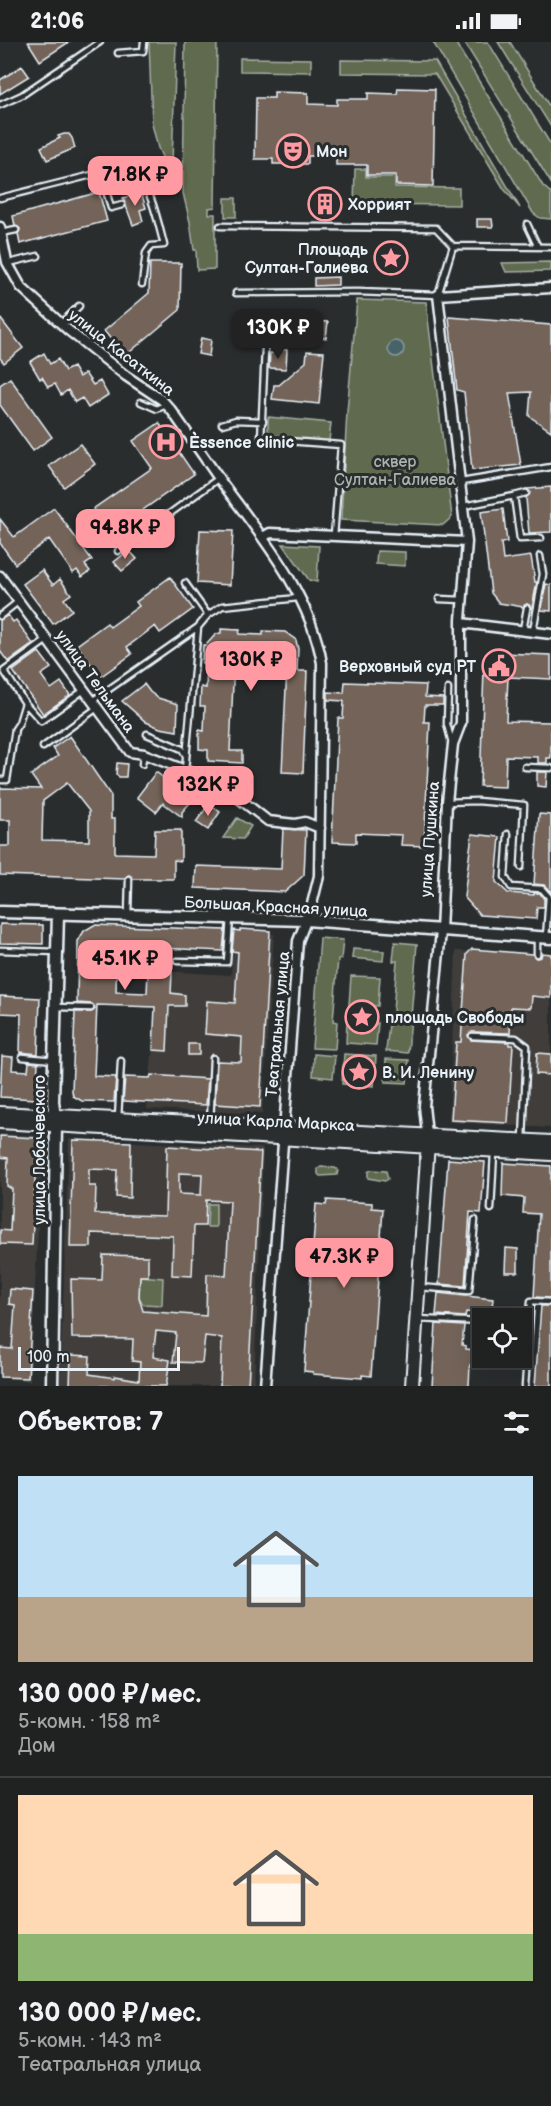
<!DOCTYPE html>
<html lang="ru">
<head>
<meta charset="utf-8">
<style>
  :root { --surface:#202222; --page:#282a2a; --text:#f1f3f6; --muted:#a2a4a5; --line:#3d3f40; --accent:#ff9aa2 }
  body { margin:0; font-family:"Balsamiq Sans",sans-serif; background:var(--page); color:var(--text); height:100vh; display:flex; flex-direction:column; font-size:22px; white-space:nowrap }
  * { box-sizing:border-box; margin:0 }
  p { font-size:20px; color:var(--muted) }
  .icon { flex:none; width:33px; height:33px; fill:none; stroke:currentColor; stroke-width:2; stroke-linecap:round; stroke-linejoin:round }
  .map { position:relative; height:1344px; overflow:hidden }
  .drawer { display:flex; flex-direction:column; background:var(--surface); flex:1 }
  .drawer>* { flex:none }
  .tools { position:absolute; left:472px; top:1266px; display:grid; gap:12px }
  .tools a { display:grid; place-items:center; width:60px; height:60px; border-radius:0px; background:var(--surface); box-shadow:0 6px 24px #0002,0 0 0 2px var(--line); font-size:30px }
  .scale { position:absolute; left:18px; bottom:15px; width:162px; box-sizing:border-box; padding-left:6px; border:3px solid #e8f1f8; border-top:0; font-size:16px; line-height:21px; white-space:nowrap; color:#e8f1f8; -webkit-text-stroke:4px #2a2d2e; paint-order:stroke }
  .price { position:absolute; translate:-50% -51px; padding:0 14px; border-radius:12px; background:var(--accent); color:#111; font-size:20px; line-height:39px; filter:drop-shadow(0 2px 3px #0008) }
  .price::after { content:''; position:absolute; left:50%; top:36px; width:18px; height:14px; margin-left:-9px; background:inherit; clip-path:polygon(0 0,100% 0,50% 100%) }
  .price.on { background:#222; color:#fff }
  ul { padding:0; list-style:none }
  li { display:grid; align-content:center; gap:12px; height:318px; padding:0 18px }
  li+li { border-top:2px solid var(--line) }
  li span { display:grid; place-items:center; height:186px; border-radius:0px; color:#555 }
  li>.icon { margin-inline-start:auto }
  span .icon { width:108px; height:108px; fill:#fffc; stroke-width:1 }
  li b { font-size:26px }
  h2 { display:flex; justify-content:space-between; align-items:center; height:72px; padding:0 18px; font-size:26px }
  .status { display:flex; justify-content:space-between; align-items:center; height:42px; padding:0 30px; background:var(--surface); direction:ltr }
  .status svg { height:16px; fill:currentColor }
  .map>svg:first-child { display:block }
</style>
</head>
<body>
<div class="status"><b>21:06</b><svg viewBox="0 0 49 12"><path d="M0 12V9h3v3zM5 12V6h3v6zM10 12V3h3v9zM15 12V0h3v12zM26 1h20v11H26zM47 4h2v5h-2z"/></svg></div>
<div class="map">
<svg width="551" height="1344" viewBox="0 0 551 1344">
  <rect width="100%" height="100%" fill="#2a2d2e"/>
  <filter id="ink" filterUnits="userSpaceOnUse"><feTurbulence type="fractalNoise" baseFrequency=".0167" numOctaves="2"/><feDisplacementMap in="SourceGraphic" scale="12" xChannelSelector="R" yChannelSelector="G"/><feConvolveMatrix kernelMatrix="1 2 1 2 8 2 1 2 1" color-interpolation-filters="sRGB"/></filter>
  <g filter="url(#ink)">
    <path fill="#403e3b" d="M235 890 274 892 262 1072 147 1067 160 929 231 933Z
      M456 909 551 914V1086L449 1080Z
      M0 1092 43 1094 30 1339 0 1335Z
      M69 1097 263 1106 254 1344H60Z"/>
    <path fill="#606a50" stroke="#a4aea4" stroke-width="1.5" d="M149 0H176L172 122 174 141 158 106 152 82Z
      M185 0H217L215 165 209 166V172H215V227L197 228 196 208H194L190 180 183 151Z
      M433 0H455L543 144 551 151V177L540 176 533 171Z
      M464 0H488L551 103V141Z
      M498 0H510L551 67V85Z
      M240 16 311 17V30L240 29Z
      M341 18 435 19 520 166 504 147 435 32 341 31Z
      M355 127H366V135H395V145L459 146V163L354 162Z
      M225 156H236V175H225Z
      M551 220V229L506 230 502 221Z
      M357 258 426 260 452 475 443 483 341 478 347 370Z
      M268 375 331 381 329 399 271 395 268 393Z
      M283 502 319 504 317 540 309 538Z
      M377 509 405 510V524L376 522Z
      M237 776 251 784 243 797 223 796Z
      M320 896 343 898 341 917H338L333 979 337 980 335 1007 312 1006Z
      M395 900 417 902 408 1011 386 1009 389 982H392L397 919H393Z
      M353 907 384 909 383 919 352 916Z
      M351 934 380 935 378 964 349 963Z
      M347 980C354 985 370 985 378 981L376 1003 346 1001Z
      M314 1012 335 1014 333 1036 313 1034Z
      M344 1012 376 1014 374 1044 342 1042Z
      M386 1017 409 1018 407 1041 385 1040Z
      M321 1125 335 1126 338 1128 337 1133 320 1134 318 1132V1127Z
      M371 1128 386 1129 388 1137 385 1139 368 1136V1130Z
      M208 1162H216V1185H207Z
      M140 1234 163 1236 162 1263 143 1262 139 1255Z"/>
    <path fill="#466468" stroke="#879ca2" stroke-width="1.5" d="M388 307a8 8 0 1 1 16 0a8 8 0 1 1-16 0Z"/>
    <path fill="#736459" stroke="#e8f1f8" stroke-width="1.5" fill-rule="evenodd" d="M28 0H69L40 19Z
      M22 24 29 34 0 52V38Z
      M398 46 435 47 433 144 396 143V133H367V123H336V114H308V122H273V117H255L256 56H274V50L308 51V62L337 63V57H368V51L397 52Z
      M64 92H69L72 96 75 106 47 118 41 105 60 96 58 94Z
      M99 150 107 179 20 202 18 192 20 187 15 184 13 174Z
      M141 150 146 166 140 168 143 179 133 183 123 156Z
      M477 177H492L493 185H477Z
      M150 221H181L180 268 125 314 104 289 149 251Z
      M338 235V243L314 244V236Z
      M303 274 314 276 313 279 328 280 326 296 296 292 297 277 302 278Z
      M449 275 551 283V389L529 374 531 350 509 351 521 423 472 428 464 350 457 348Z
      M0 276 23 306 4 321 0 316Z
      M201 296 211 298 209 314 198 312Z
      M276 307 287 308 286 327 269 326 270 311H275Z
      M307 309 324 310 319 362 272 357 274 343H279L306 320Z
      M44 311 50 322 58 317 65 329 73 325 79 335 85 331 93 343 100 339 108 353 88 366 82 356 75 360 68 348 61 353 55 342 48 345 42 335 40 337 30 320Z
      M10 336 52 395 33 409 0 363V343Z
      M159 381 194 432 110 491 93 467 152 426 133 399Z
      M80 402 95 422 64 445 49 424Z
      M551 445V490L529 491 526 456 530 450 526 447Z
      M54 466 92 518 85 523 90 529 82 535 77 528 73 531 49 497 15 522 0 501V477L14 495Z
      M503 467 507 500 501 501 503 518 531 514 535 540H537L532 566 527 562 523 565 499 561 491 551 481 470Z
      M200 488 233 489 230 543 197 541Z
      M129 508 137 517 122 529 114 520Z
      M42 528 53 543 60 537 71 552 64 557 72 568 53 582 23 542Z
      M170 535 193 567 160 591 155 584 127 605 132 612 100 635 77 603 107 581 110 585 139 564 136 560Z
      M546 542 551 543V569L541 568Z
      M8 573 13 580 16 578 33 602 8 620 0 609V578Z
      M221 587 240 588 239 592 263 593V589L285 590 296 598 298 607 297 629H307L303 731 282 730 287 625 266 624V620L234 619 230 709H242V721L208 719V708L199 707V688L204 689 205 664H200L201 645 206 646 207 622 202 621 203 603H206L216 592 221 591Z
      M39 610 51 626 41 633 51 647 61 640 70 653 43 672 13 629Z
      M502 611 551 613V637L508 635 506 679 551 680V716H547V721H538V715L506 714 505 745 480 744 484 627 492 617 502 613Z
      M345 640 426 643 425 655 443 656V663H425L424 680H430L424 804 401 803 402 793 356 791V801L332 800 338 676H343L344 659 328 658V650L344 651Z
      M144 642 150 650 158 656 178 662 177 689 160 686 146 680 122 659Z
      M70 694 111 754V777H115V811L154 812 155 788H181V819L174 818V837H133L129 833 125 837 0 833V804H10V778H0V746L41 747 31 733 58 714 53 706ZM67 741 89 769V799L42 798 43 759Z
      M117 721 127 722 126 735H119L116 732Z
      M156 730 173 743 176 739 196 754 182 770V775L163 761 156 770 137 755Z
      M537 730H547L546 745 537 744Z
      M209 762 220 770 208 788 196 780Z
      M539 772 551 773V850L544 843 534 842Z
      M283 787 306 788 304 833 285 850 195 846 196 824 281 827Z
      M472 792 500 795 496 840 508 851 534 853V851H540L544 857V865H537L536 877 480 873 464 855Z
      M0 882 43 883V902L0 901Z
      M94 883 225 888 223 909 161 906V912L117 911 116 950 147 951 148 930 172 931 171 951 185 953V964H169L167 1009 153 1008 155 965 97 963 94 1034 116 1035 114 1060 82 1059 73 1054 72 1049 75 970H91L95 967 92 962 77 961 78 899 84 889Z
      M240 887 270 889 260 1065 215 1062 217 1019 241 1020 242 995 205 992 207 959 235 961 238 910 232 909 234 888 240 889Z
      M472 907 532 912 536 916 541 915 542 911 551 912V956L532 954 531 966 511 965 510 991 472 990 468 993 471 998 509 1000V1003H513L508 1081 451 1078 456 1000H461L467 912Z
      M0 954 40 956 38 1012 20 1010 21 972 0 971Z
      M188 1002H199V1013H188Z
      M537 1011 551 1012V1033L536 1032Z
      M2 1014 13 1015 12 1028 28 1029 29 1020 38 1021 36 1057 0 1055Z
      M151 1033 208 1037 206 1063 123 1059 125 1035 150 1036Z
      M0 1094 37 1096 32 1203 0 1202V1188L10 1189 12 1147 7 1144 8 1116 0 1115Z
      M73 1098 131 1100 130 1156 116 1155 117 1128 89 1127V1144H96L95 1172 165 1174 167 1104 261 1110 248 1344H220L222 1296 205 1294 202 1321 173 1320 176 1291 156 1289 153 1315 170 1318 166 1344H70L71 1313 90 1314 89 1332 115 1336V1334L139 1338 140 1320 132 1319 133 1297 72 1296 71 1237 102 1238 103 1213 148 1214V1234H140L139 1255 143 1269 206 1274 207 1232 226 1234 230 1159 206 1158 205 1184H194L192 1234 172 1233 173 1194 91 1191V1205H70ZM179 1131 202 1132 201 1153 179 1152Z
      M448 1117 485 1120 481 1171 470 1170 465 1244 439 1242Z
      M503 1121 551 1124V1256L534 1255 539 1172 523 1171 524 1156 502 1154Z
      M327 1158 372 1161V1166L383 1167 371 1334 362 1333V1336L313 1332V1330L304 1329 316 1162 326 1163Z
      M506 1206 518 1207V1230H505Z
      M10 1247 33 1249 28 1336 0 1335V1306L12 1307 15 1263 9 1262Z
      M438 1251 493 1257 491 1273 466 1270 465 1275 436 1273Z
      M541 1264H551V1344H535Z
      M436 1282 464 1284 462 1303 466 1304V1307L476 1308V1311L483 1312V1324L470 1323 469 1344H432Z"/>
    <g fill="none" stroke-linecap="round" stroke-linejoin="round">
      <defs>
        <path id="service" d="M118 11 143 9 144 0
          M0 63 22 53 100 0
          M101 131 111 166 122 163
          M0 156 112 128 132 125C150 141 158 180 164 203L151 204 146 211 142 242
          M527 182 538 205
          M220 184 436 186 453 204 438 253 358 250 236 251
          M1 191 16 188
          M453 204 551 205
          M9 221 38 214
          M61 282 79 264
          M266 284 261 397 341 403 334 494
          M141 360 157 367 166 363
          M222 382 236 378 263 379
          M461 440 551 425
          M514 454 526 451
          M464 464 514 454 520 497 541 496
          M118 509 219 436
          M185 541 208 573
          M439 557 463 558
          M0 574 19 559
          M523 588 527 566
          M533 589 543 532 540 514
          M47 598 4 629 25 661 41 679 84 648
          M448 647 447 682 452 701
          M92 659 198 585
          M147 692 182 707 186 714
          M43 705 97 666
          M142 722 144 712
          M525 725 551 726
          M185 728 198 585 208 573 222 564 298 556
          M0 738H7L15 687 19 681 25 661
          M447 760 477 759 524 763 521 825
          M508 792 505 835 511 845 542 847 549 855 546 896
          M128 873 129 837
          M0 908 57 910
          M537 912V896
          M177 919 227 920 230 876
          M56 965 91 966
          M472 994 516 996 527 1004 523 1098
          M22 1015 54 1018
          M118 1077 121 1019
          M210 1082 213 1016
          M491 1167 494 1111
          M419 1245 469 1249 475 1178
          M417 1277 483 1280
          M491 1318 492 1316
          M525 1344 531 1259 551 1260"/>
        <path id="minor" d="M0 185 7 220 21 245 68 288 126 334 162 358 172 369C188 392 204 415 220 438 261 494 310 551 322 621L319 834 311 866 298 899 265 1344
          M263 495 270 491 467 500
          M0 534 130 710 144 712 185 728 236 754 268 779 295 782 305 780 320 786
          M461 581 551 592
          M427 1092 424 1064 441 889 447 760 453 702 461 681V578L467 500 438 253 551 246"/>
        <path id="tertiary" d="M0 870 306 878 551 896
          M52 1344 56 1083 53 1060 58 872"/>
        <path id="secondary" d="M0 1071 551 1100
          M0 1080 551 1112
          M412 1344 428 1100"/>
      </defs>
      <use href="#service" stroke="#e8f1f8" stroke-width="9"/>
      <use href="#minor" stroke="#e8f1f8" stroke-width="13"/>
      <use href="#tertiary" stroke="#e8f1f8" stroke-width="15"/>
      <use href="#secondary" stroke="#e8f1f8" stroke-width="16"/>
      <use href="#service" stroke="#2a2d2e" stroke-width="4.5"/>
      <use href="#minor" stroke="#2a2d2e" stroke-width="8"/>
      <use href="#tertiary" stroke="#2a2d2e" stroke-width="10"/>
      <use href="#secondary" stroke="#2a2d2e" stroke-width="12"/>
    </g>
  </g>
  <defs>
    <symbol id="theatre-ring" viewBox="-11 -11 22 22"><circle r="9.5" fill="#2a2d2e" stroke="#ff9aa2" stroke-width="1.5"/><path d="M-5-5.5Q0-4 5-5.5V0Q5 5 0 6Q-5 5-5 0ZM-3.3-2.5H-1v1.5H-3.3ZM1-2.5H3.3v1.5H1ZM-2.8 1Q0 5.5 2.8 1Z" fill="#ff9aa2"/></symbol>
    <symbol id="building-ring" viewBox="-11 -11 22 22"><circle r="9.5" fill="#2a2d2e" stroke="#ff9aa2" stroke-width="1.5"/><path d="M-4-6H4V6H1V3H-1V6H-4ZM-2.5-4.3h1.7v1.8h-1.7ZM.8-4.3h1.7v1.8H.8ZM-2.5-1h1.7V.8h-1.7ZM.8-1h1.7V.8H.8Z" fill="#ff9aa2"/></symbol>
    <symbol id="sight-ring" viewBox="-11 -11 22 22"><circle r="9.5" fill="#2a2d2e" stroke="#ff9aa2" stroke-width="1.5"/><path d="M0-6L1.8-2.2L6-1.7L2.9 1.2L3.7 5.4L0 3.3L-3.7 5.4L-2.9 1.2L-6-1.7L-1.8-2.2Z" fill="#ff9aa2"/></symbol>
    <symbol id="hospital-ring" viewBox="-11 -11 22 22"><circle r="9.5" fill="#2a2d2e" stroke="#ff9aa2" stroke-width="1.5"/><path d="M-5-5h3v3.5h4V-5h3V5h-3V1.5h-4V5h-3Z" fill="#ff9aa2"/></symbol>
    <symbol id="civic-ring" viewBox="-11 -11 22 22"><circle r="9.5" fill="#2a2d2e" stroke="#ff9aa2" stroke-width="1.5"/><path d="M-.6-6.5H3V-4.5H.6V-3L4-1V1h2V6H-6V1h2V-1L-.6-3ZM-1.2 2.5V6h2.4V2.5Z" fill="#ff9aa2"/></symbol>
  </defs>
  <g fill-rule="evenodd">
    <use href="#theatre-ring" x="274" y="90" width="38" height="38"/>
    <use href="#building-ring" x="306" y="143" width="38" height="38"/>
    <use href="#sight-ring" x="372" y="197" width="38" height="38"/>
    <use href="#hospital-ring" x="147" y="381" width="38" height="38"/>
    <use href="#civic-ring" x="480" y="605" width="38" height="38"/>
    <use href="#sight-ring" x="343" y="956" width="38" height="38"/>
    <use href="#sight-ring" x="340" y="1011" width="38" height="38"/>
  </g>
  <g text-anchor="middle" stroke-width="6" stroke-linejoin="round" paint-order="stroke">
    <g font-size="16" font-weight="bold" fill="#e8f1f8" stroke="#2a2d2e" text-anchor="start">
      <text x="316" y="115">Мон</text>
      <text x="348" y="168">Хоррият</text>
      <text x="368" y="213" text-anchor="end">Площадь<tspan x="368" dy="18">Султан-Галиева</tspan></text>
      <text x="189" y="406">Èssence clinic</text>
      <text x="476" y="630" text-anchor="end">Верховный суд РТ</text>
      <text x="385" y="981">площадь Свободы</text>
      <text x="382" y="1036">В. И. Ленину</text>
    </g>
    <g font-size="16" fill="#e8f1f8" stroke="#2a2d2e">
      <text transform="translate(122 310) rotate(38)" y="6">улица Касаткина</text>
      <text transform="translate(96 639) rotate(54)" y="6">улица Тельмана</text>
      <text transform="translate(429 797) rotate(-86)" y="6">улица Пушкина</text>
      <text transform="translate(276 864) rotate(3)" y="6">Большая Красная улица</text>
      <text transform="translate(277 982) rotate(-85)" y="6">Театральная улица</text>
      <text transform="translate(276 1079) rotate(3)" y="6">улица Карла Маркса</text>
      <text transform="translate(39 1108) rotate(-90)" y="6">улица Лобачевского</text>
    </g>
    <g font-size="16" fill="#abb4ac" stroke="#2a2d2e">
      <text x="395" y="425">сквер<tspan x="395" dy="18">Султан-Галиева</tspan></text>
    </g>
  </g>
</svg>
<div class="tools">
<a><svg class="icon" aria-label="locate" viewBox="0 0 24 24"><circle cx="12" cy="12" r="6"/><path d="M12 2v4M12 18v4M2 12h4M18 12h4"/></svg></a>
</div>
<div class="scale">100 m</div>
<b class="price" style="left:135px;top:165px">71.8K ₽</b>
<b class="price on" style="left:278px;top:318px">130K ₽</b>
<b class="price" style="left:125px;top:518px">94.8K ₽</b>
<b class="price" style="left:251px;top:650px">130K ₽</b>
<b class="price" style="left:208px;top:775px">132K ₽</b>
<b class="price" style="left:125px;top:949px">45.1K ₽</b>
<b class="price" style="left:344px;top:1247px">47.3K ₽</b>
</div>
<section class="drawer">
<h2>Объектов: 7<svg class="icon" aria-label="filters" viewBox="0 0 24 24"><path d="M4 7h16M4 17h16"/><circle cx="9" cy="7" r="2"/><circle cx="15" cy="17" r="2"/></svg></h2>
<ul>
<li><span style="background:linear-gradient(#bfe0f5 65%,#b9a48a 0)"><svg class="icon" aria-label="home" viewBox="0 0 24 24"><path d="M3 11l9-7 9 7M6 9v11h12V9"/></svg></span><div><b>130 000 ₽/мес.</b><p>5-комн. · 158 m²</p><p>Дом</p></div></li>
<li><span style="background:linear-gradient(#ffd9b3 75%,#8fb573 0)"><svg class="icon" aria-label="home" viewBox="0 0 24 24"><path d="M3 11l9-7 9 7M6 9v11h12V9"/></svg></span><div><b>130 000 ₽/мес.</b><p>5-комн. · 143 m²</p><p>Театральная улица</p></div></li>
</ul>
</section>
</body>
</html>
